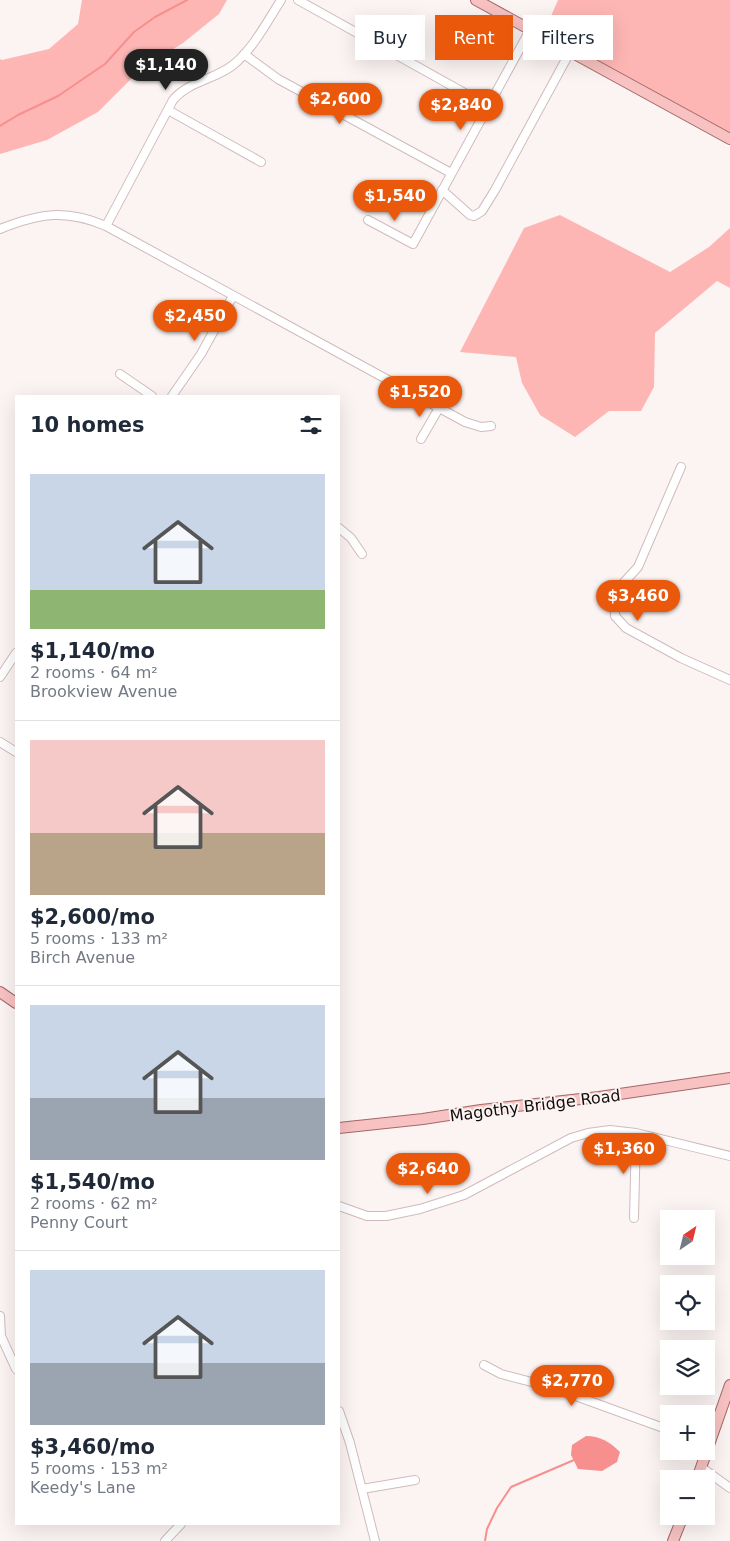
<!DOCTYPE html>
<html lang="en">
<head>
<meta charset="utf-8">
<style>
  :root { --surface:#fff; --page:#f2f2f3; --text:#1f2937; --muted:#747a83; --line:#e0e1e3; --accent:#ea580c }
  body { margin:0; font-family:"DejaVu Sans",sans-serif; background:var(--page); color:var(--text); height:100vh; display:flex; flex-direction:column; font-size:19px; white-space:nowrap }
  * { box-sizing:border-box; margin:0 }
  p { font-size:16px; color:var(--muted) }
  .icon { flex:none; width:28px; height:28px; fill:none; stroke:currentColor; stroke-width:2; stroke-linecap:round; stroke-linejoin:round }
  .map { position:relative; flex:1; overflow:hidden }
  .sheet { position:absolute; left:15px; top:395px; width:325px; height:1130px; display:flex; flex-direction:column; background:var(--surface); border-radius:0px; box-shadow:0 5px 20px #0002 }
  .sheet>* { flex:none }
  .banner { position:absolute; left:355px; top:15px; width:300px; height:45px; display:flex; gap:10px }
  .needle { width:32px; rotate:35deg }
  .buttons { position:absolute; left:660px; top:1210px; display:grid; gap:10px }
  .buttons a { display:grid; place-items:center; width:55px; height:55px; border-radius:0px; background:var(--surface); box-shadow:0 5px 20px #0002; font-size:25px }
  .price { position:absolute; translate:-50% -42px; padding:0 11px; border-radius:18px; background:var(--accent); color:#fff; font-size:16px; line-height:32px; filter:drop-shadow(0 1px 2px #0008) }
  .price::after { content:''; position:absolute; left:50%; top:30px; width:15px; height:11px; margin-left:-8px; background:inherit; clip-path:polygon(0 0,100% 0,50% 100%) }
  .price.selected { background:#222; color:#fff }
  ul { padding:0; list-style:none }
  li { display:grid; align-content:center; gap:10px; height:265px; padding:0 15px }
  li+li { border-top:1px solid var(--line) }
  li span { display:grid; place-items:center; height:155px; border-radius:0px; color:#555 }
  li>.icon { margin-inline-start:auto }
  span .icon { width:90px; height:90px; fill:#fffc; stroke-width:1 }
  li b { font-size:21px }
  h2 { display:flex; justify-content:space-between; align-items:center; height:60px; padding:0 15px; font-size:21px }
  .pill { padding:0 18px; border-radius:0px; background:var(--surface); box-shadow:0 5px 20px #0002; font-size:18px; line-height:45px }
  .pill.selected { background:var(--accent); color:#fff }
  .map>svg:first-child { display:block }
</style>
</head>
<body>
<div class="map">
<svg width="730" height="1541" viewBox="0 0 730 1541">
  <rect width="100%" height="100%" fill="#fcf4f3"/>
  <path fill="#fdb6b4" d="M82 0H227L219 14 183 43 141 69 98 112 47 140 0 154V59L2 60 49 49 78 24Z
    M558 0H730V133L544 32Z
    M560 215 670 272 709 247 730 228V288L717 281 655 333 654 387 641 411H609L575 437 540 415 522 383 516 357 460 352 524 228Z"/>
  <path fill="#f78f8e" d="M586 1436C600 1436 610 1442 620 1452L617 1462 602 1471 578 1469 571 1455 572 1445Z"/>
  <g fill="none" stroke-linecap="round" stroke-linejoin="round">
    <path stroke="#f78f8e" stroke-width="2" d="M0 126 18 115 58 96 105 64 134 32 155 17 187 0
      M485 1541 487 1529 497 1508 511 1487 574 1460"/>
    <defs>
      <path id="minor" d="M298 0 488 106
        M244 54 278 79 451 173
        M168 110 261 162
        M442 190 470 215 474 216 482 211 495 190 570 52
        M368 220 413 244 530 30
        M106 226 173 100C189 81 214 80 233 65 253 49 267 22 281 0
        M0 229C40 213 66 209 106 226L465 422 481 427 491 426
        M120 374 152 396
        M172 396 201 354 233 296
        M421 439 439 408
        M681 467 638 567 616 591 615 616 626 628 681 658 730 680
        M339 528 351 538 362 554
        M0 677 16 653
        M0 742 16 752
        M339 1206 367 1216H386L420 1209 464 1195 571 1138 588 1133 610 1130 636 1133 730 1156
        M634 1218 636 1133
        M0 1316 1 1336 16 1369
        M484 1365 501 1374 551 1387 669 1430
        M339 1411 350 1443 375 1541
        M701 1467 730 1488
        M362 1489 415 1480
        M165 1541 181 1524"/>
      <path id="major" d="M476 0 730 139
        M0 992 16 1003
        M339 1128 423 1119 481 1110 599 1097 730 1078
        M697 1479 730 1385
        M673 1541 683 1516"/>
    </defs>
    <use href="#minor" stroke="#d0bbba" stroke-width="10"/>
    <use href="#major" stroke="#a36867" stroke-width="12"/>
    <use href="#minor" stroke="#fff" stroke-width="8"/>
    <use href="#major" stroke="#f7c2c1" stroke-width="10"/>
  </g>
  <g text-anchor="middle" stroke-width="4" stroke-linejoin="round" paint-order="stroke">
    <g font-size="16" fill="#120c0b" stroke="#fcf4f3">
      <text transform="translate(535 1105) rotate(-7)" y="6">Magothy Bridge Road</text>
    </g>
  </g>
</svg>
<div class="buttons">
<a><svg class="needle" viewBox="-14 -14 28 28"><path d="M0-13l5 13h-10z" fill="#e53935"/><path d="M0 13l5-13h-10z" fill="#747a83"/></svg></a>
<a><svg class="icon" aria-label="locate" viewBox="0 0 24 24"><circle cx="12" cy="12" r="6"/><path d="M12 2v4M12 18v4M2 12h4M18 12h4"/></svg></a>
<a><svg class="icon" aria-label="layers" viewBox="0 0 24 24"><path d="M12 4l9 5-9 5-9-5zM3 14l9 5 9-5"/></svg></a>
<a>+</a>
<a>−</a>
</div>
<b class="price selected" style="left:166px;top:91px">$1,140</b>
<b class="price" style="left:340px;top:125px">$2,600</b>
<b class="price" style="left:461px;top:131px">$2,840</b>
<b class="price" style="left:395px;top:222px">$1,540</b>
<b class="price" style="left:195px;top:342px">$2,450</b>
<b class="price" style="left:420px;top:418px">$1,520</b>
<b class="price" style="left:638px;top:622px">$3,460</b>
<b class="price" style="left:624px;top:1175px">$1,360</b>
<b class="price" style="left:428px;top:1195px">$2,640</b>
<b class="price" style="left:572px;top:1407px">$2,770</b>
<div class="banner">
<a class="pill">Buy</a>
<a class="pill selected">Rent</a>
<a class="pill">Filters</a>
</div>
<section class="sheet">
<h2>10 homes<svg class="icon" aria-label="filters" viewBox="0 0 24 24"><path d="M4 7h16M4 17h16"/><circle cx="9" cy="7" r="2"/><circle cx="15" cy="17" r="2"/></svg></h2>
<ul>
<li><span style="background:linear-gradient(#c9d6e8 75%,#8fb573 0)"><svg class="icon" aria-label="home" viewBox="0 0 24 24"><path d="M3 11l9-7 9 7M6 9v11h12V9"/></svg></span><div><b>$1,140/mo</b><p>2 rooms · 64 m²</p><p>Brookview Avenue</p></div></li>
<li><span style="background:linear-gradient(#f6c9c9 60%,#b9a48a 0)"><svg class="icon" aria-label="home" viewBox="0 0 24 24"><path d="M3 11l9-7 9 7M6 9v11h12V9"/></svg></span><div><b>$2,600/mo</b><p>5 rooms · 133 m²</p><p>Birch Avenue</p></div></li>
<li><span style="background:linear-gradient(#c9d6e8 60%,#9aa5b1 0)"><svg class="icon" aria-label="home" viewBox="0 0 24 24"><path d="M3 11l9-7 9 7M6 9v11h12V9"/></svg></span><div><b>$1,540/mo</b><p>2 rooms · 62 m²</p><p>Penny Court</p></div></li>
<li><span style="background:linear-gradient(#c9d6e8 60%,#9aa5b1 0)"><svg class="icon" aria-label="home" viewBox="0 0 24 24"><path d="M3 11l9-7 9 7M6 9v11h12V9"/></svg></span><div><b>$3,460/mo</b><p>5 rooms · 153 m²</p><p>Keedy's Lane</p></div></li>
</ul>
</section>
</div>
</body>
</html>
